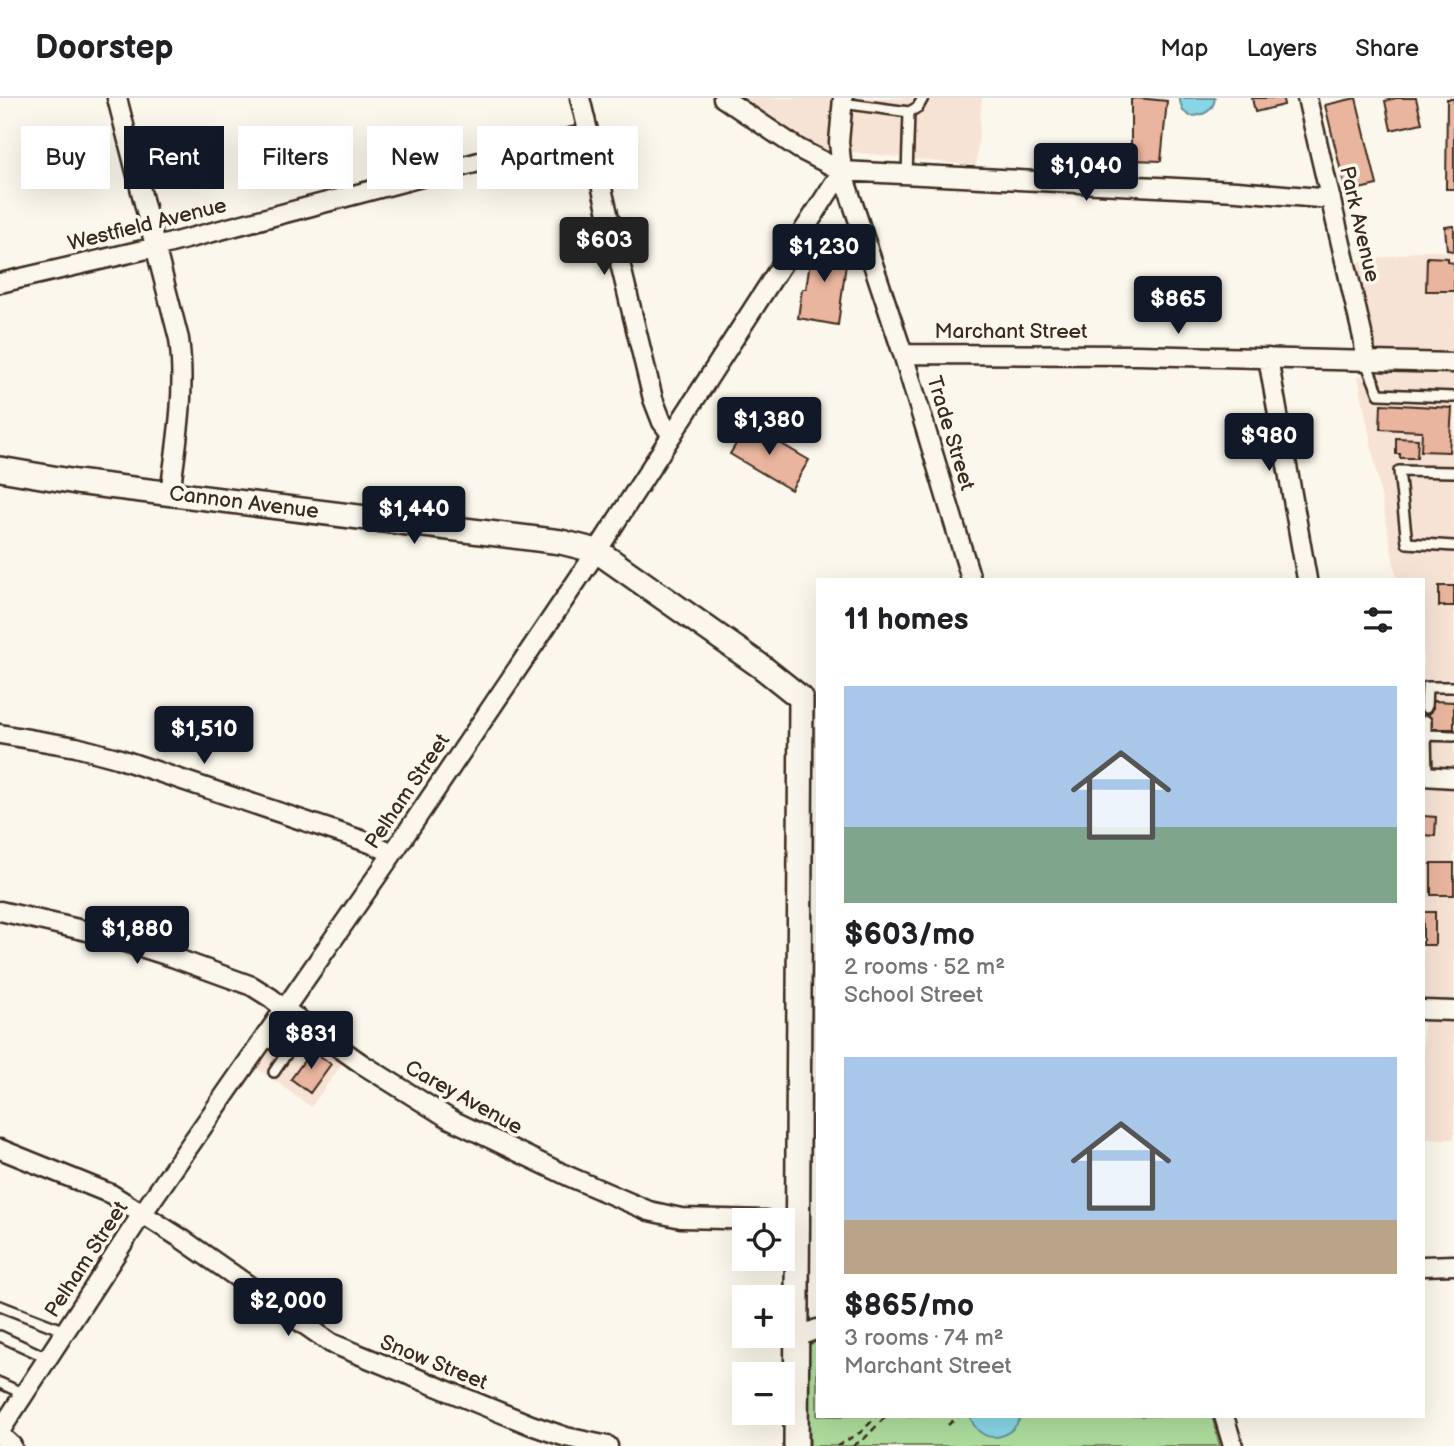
<!DOCTYPE html>
<html lang="en">
<head>
<meta charset="utf-8">
<style>
  :root { --surface:#fff; --page:#f2f2f2; --text:#202124; --muted:#757577; --line:#e0e0e0; --accent:#111827 }
  body { margin:0; font-family:"Balsamiq Sans",sans-serif; background:var(--page); color:var(--text); height:100vh; display:flex; flex-direction:column; font-size:26px; white-space:nowrap }
  * { box-sizing:border-box; margin:0 }
  p { font-size:23px; color:var(--muted) }
  .icon { flex:none; width:38px; height:38px; fill:none; stroke:currentColor; stroke-width:2; stroke-linecap:round; stroke-linejoin:round }
  .map { position:relative; flex:1; overflow:hidden }
  .drawer { position:absolute; left:816px; top:480px; width:609px; height:840px; display:flex; flex-direction:column; background:var(--surface); border-radius:0px; box-shadow:0 7px 28px #0002 }
  .drawer>* { flex:none }
  .hud { position:absolute; left:21px; top:28px; width:665px; height:63px; display:flex; gap:14px }
  .controls { position:absolute; left:732px; top:1110px; display:grid; gap:14px }
  .controls a { display:grid; place-items:center; width:63px; height:63px; border-radius:0px; background:var(--surface); box-shadow:0 7px 28px #0002; font-size:35px }
  .price { position:absolute; translate:-50% -60px; padding:0 16px; border-radius:7px; background:var(--accent); color:#fff; font-size:23px; line-height:46px; filter:drop-shadow(0 2px 4px #0008) }
  .price::after { content:''; position:absolute; left:50%; top:42px; width:21px; height:16px; margin-left:-10px; background:inherit; clip-path:polygon(0 0,100% 0,50% 100%) }
  .price.selected { background:#222; color:#fff }
  ul { padding:0; list-style:none }
  li { display:grid; align-content:center; gap:14px; height:371px; padding:0 28px }
  li span { display:grid; place-items:center; height:217px; border-radius:0px; color:#555 }
  li>.icon { margin-inline-start:auto }
  span .icon { width:126px; height:126px; fill:#fffc; stroke-width:1 }
  li b { font-size:30px }
  h2 { display:flex; justify-content:space-between; align-items:center; height:84px; padding:0 28px; font-size:30px }
  .tag { padding:0 24px; border-radius:0px; background:var(--surface); box-shadow:0 7px 28px #0002; font-size:24px; line-height:63px }
  .tag.selected { background:var(--accent); color:#fff }
  header { display:flex; align-items:center; gap:42px; box-sizing:border-box; height:98px; padding:0 35px; background:var(--surface); border-bottom:2px solid var(--line) }
  header strong { font-size:33px }
  nav { display:flex; gap:38px; margin-inline-start:auto; font-size:24px }
  .map>svg:first-child { display:block }
</style>
</head>
<body>
<header>
<strong>Doorstep</strong>
<nav><a>Map</a><a>Layers</a><a>Share</a></nav>
</header>
<div class="map">
<svg width="1454" height="1348" viewBox="0 0 1454 1348">
  <rect width="100%" height="100%" fill="#fbf7ec"/>
  <filter id="ink" filterUnits="userSpaceOnUse"><feTurbulence type="fractalNoise" baseFrequency=".0143" numOctaves="2"/><feDisplacementMap in="SourceGraphic" scale="14" xChannelSelector="R" yChannelSelector="G"/><feConvolveMatrix kernelMatrix="1 2 1 2 8 2 1 2 1" color-interpolation-filters="sRGB"/></filter>
  <g filter="url(#ink)">
    <path fill="#f6e3d5" d="M735 0H982L976 68 809 49Z
      M1425 152 1454 154V1041H1423V481H1397L1358 278 1381 276 1354 165Z
      M285 925 342 966 311 1009 254 968Z"/>
    <path fill="#addd9d" stroke="#74845e" stroke-width="2" d="M817 1244V1318H1212L1220 1348H810L806 1247Z"/>
    <path fill="#87d5e6" stroke="#699196" stroke-width="2" d="M1179 0H1215C1213 14 1203 18 1190 18L1183 13Z
      M970 1318H1021C1011 1344 979 1348 970 1318Z"/>
    <path fill="#eab59e" stroke="#3b2a1e" stroke-width="2" d="M1137 0 1167 3 1161 63 1131 62V1Z
      M1252 0H1283L1284 7 1255 14Z
      M1356 0 1377 87 1346 94 1325 7Z
      M1396 0H1416L1422 25 1391 32 1385 3Z
      M1447 1H1454V91H1446Z
      M1452 128H1454V153L1447 152 1445 129Z
      M813 144 848 150 838 227 798 220 802 191H806Z
      M1427 159 1448 160V164L1454 165V193H1426Z
      M761 305 784 320 773 338 749 323Z
      M1381 306 1452 310 1449 354 1421 353 1422 333 1380 331Z
      M748 326 809 362 791 392 730 356Z
      M1396 340 1418 341 1417 360H1400V356H1396Z
      M1439 488H1454V508H1439Z
      M1433 603 1454 604V631H1432V623H1423V610H1433Z
      M1423 718 1436 719 1435 738 1423 737Z
      M1431 765H1454V797H1431Z
      M1423 814H1435V847H1423Z
      M312 952 331 966 310 995 291 981Z"/>
    <g fill="none" stroke-linecap="round" stroke-linejoin="round">
      <defs>
        <path id="service" d="M842 5 909 14 918 9 923 0
          M907 77 909 14
          M1365 262 1379 296 1454 299
          M1454 374 1399 373 1407 445 1454 448
          M1426 610 1427 589H1454
          M1426 637V623
          M1427 678 1426 637 1454 638
          M263 941 287 955
          M274 974 306 927
          M0 1208 65 1233
          M0 1238 48 1260
          M0 1285 24 1296"/>
        <path id="minor" d="M117 0 179 241C186 293 177 344 170 395
          M580 0 653 301 662 324 672 337
          M723 0 799 51 842 73 1237 93 1331 101
          M843 0 839 44 842 73 903 256 971 481
          M1307 0 1364 244 1365 262
          M0 185 156 149 589 35
          M903 256 1137 257 1454 265
          M1268 260 1307 481
          M0 636 76 649 117 660 370 745 393 755
          M1423 678 1454 680
          M0 813 100 836 172 859 252 888 271 900 284 911 362 966 450 1021 568 1078 649 1113 681 1120 766 1122
          M1423 912 1454 913
          M0 1051 111 1096 182 1141 331 1245 531 1327 566 1339 608 1348
          M1423 1168 1454 1167
          M796 1240 817 1231
          M1224 1318 1233 1348
          M0 1333 142 1116 393 755 597 453 842 73
          M0 1337 12 1348"/>
        <path id="tertiary" d="M0 371 76 384 561 444 597 453 762 569 801 600 796 1348"/>
      </defs>
      <use href="#service" stroke="#3b2a1e" stroke-width="14"/>
      <use href="#minor" stroke="#3b2a1e" stroke-width="23"/>
      <use href="#tertiary" stroke="#3b2a1e" stroke-width="28"/>
      <path stroke="#3b2a1e" stroke-width="2.5" stroke-dasharray="7 5" stroke-linecap="butt" d="M948 1327 958 1318
        M837 1348 861 1334 877 1318
        M853 1348 865 1340 886 1318"/>
      <use href="#service" stroke="#fbf7ec" stroke-width="9"/>
      <use href="#minor" stroke="#fbf7ec" stroke-width="18"/>
      <use href="#tertiary" stroke="#fbf7ec" stroke-width="23"/>
    </g>
  </g>
  <g text-anchor="middle" stroke-width="7" stroke-linejoin="round" paint-order="stroke">
    <g font-size="21" fill="#3b2a1e" stroke="#fbf7ec">
      <text transform="translate(147 126) rotate(-14)" y="7">Westfield Avenue</text>
      <text transform="translate(1360 126) rotate(77)" y="7">Park Avenue</text>
      <text x="1011" y="240">Marchant Street</text>
      <text transform="translate(951 335) rotate(73)" y="7">Trade Street</text>
      <text transform="translate(244 404) rotate(7)" y="7">Cannon Avenue</text>
      <text transform="translate(407 693) rotate(-56)" y="7">Pelham Street</text>
      <text transform="translate(464 999) rotate(29)" y="7">Carey Avenue</text>
      <text transform="translate(86 1161) rotate(-57)" y="7">Pelham Street</text>
      <text transform="translate(434 1264) rotate(22)" y="7">Snow Street</text>
    </g>
  </g>
</svg>
<div class="controls">
<a><svg class="icon" aria-label="locate" viewBox="0 0 24 24"><circle cx="12" cy="12" r="6"/><path d="M12 2v4M12 18v4M2 12h4M18 12h4"/></svg></a>
<a>+</a>
<a>−</a>
</div>
<b class="price" style="left:1086px;top:105px">$1,040</b>
<b class="price selected" style="left:604px;top:179px">$603</b>
<b class="price" style="left:824px;top:186px">$1,230</b>
<b class="price" style="left:1178px;top:238px">$865</b>
<b class="price" style="left:769px;top:359px">$1,380</b>
<b class="price" style="left:1269px;top:375px">$980</b>
<b class="price" style="left:414px;top:448px">$1,440</b>
<b class="price" style="left:204px;top:668px">$1,510</b>
<b class="price" style="left:137px;top:868px">$1,880</b>
<b class="price" style="left:311px;top:973px">$831</b>
<b class="price" style="left:288px;top:1240px">$2,000</b>
<div class="hud">
<a class="tag">Buy</a>
<a class="tag selected">Rent</a>
<a class="tag">Filters</a>
<a class="tag">New</a>
<a class="tag">Apartment</a>
</div>
<section class="drawer">
<h2>11 homes<svg class="icon" aria-label="filters" viewBox="0 0 24 24"><path d="M4 7h16M4 17h16"/><circle cx="9" cy="7" r="2"/><circle cx="15" cy="17" r="2"/></svg></h2>
<ul>
<li><span style="background:linear-gradient(#a9c7e8 65%,#7fa58c 0)"><svg class="icon" aria-label="home" viewBox="0 0 24 24"><path d="M3 11l9-7 9 7M6 9v11h12V9"/></svg></span><div><b>$603/mo</b><p>2 rooms · 52 m²</p><p>School Street</p></div></li>
<li><span style="background:linear-gradient(#a9c7e8 75%,#b9a48a 0)"><svg class="icon" aria-label="home" viewBox="0 0 24 24"><path d="M3 11l9-7 9 7M6 9v11h12V9"/></svg></span><div><b>$865/mo</b><p>3 rooms · 74 m²</p><p>Marchant Street</p></div></li>
</ul>
</section>
</div>
</body>
</html>
